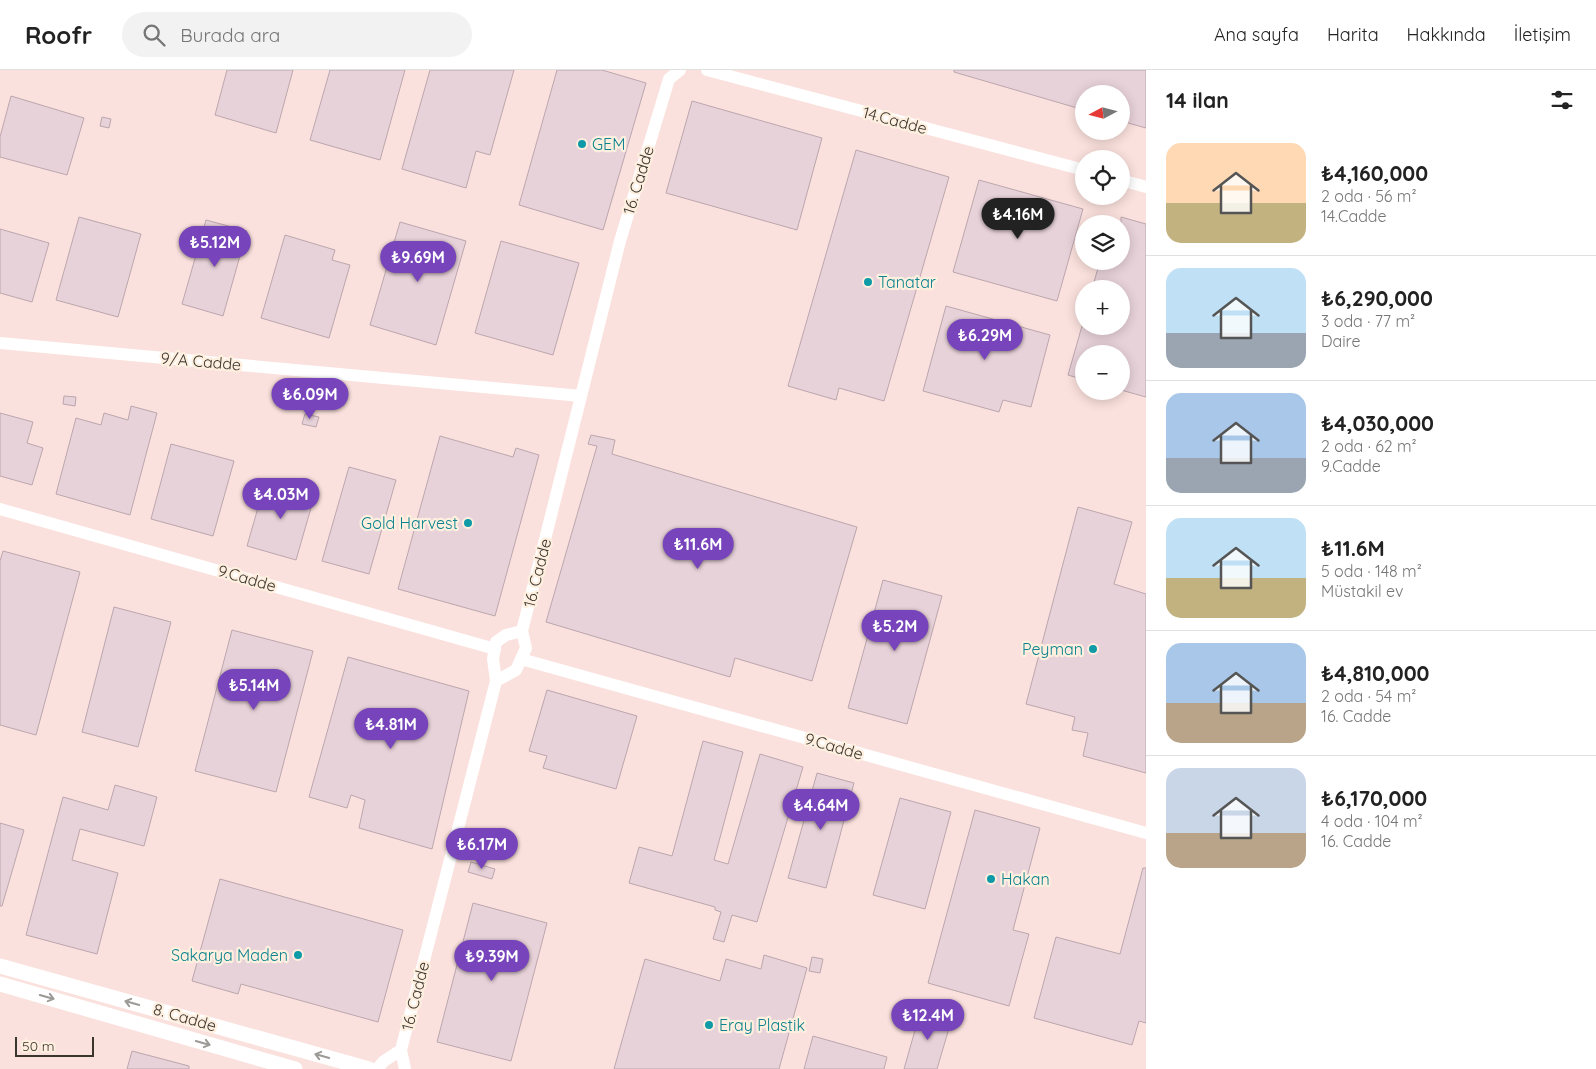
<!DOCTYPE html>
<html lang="tr">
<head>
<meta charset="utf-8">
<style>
  :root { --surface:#fff; --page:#f2f2f2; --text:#222; --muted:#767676; --line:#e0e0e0; --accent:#7744bc }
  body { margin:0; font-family:Quicksand,sans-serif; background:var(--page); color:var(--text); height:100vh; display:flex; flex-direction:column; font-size:19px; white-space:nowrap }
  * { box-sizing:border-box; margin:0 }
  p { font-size:16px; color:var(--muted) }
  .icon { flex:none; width:28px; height:28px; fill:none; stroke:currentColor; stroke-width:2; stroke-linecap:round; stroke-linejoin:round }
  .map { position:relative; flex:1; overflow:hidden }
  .side { display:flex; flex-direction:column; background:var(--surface); width:450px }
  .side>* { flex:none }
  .needle { width:32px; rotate:263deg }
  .tools { position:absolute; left:1075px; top:15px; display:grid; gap:10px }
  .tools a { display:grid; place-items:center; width:55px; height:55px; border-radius:50%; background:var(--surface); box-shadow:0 2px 12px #0003; font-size:25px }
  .scale { position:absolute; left:15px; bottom:12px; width:79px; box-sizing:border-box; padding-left:5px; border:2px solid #3a352e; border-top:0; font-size:14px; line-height:18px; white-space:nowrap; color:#3a352e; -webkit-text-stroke:4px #feefdf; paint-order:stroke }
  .price { position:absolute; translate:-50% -42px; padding:0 11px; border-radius:18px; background:var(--accent); color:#fff; font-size:16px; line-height:32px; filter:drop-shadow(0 1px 2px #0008) }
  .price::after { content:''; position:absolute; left:50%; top:30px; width:15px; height:11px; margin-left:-8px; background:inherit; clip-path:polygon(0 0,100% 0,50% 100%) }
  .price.on { background:#222; color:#fff }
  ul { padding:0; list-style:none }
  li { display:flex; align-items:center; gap:15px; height:125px; padding:0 20px }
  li+li { border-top:1px solid var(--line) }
  li span { display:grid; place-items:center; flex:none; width:140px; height:100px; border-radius:15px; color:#555 }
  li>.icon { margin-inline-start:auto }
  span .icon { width:60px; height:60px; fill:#fffc; stroke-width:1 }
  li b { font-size:21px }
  h2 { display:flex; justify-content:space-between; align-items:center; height:60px; padding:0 20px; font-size:21px }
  header { display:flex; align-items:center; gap:30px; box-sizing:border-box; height:70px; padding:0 25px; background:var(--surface); border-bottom:1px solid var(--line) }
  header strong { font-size:24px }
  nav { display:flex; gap:28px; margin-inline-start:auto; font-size:18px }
  .search { width:350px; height:45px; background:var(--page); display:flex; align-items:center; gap:12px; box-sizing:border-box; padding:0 18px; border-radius:28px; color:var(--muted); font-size:19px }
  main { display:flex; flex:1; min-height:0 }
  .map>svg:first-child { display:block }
</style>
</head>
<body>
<header>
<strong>Roofr</strong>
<div class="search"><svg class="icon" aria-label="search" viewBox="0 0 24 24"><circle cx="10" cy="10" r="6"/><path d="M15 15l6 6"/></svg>Burada ara</div>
<nav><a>Ana sayfa</a><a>Harita</a><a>Hakkında</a><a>İletişim</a></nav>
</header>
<main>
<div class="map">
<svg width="1146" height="999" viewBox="0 0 1146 999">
  <rect width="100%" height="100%" fill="#feefdf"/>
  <path fill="#fbe1dd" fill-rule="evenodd" d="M0 0H1146V999H0ZM1084 24H1121V61H1084ZM1084 89H1121V126H1084ZM1084 154H1121V191H1084ZM1084 219H1121V256H1084ZM1084 284H1121V321H1084Z"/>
  <path fill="#e8d2d9" stroke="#bca6ae" d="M227 0H293L276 63 215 45Z
    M330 0H405L380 90 310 70Z
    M430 0H514L490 85 476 81 466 118 402 99Z
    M557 0H602L646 13 603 160 519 135Z
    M954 0H1146V58L1121 51V24H1084V40L954 2Z
    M11 26 84 48 67 105 0 87V67Z
    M692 31 822 68 797 160 666 123Z
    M102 47 111 49 109 58 100 56Z
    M856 80 949 107 884 331 839 318 836 330 788 316Z
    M979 110 1083 139 1057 231 953 202Z
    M79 147 141 164 118 247 56 230Z
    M1121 147 1146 154V327L1121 320V284H1084V310L1068 305 1082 256H1121V219H1092L1100 191H1121Z
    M206 150 247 161 223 246 182 234Z
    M400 152 466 171 436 275 370 255Z
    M0 159 49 173 32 232 0 223Z
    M285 165 335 180 332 190 350 195 329 268 261 248Z
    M501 171 579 193 553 285 475 263Z
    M946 236 1050 265 1031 337 1003 330 999 342 923 321Z
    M64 326 76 327 75 336 63 334Z
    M131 336 157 343 130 445 56 424 76 348 101 355 104 343 128 350Z
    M0 343 33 352 27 373 43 378 32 415 0 406Z
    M305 344 319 347 316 357 302 354Z
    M591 365 615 370 612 384 857 457 812 611 735 588 730 607 546 552 597 376 588 374Z
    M440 366 513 387 516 378 539 385 495 546 398 519Z
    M171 374 234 391 213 466 151 449Z
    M349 397 396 410 369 504 322 491Z
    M266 410 315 424 296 490 247 476Z
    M1078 437 1132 452 1114 514 1146 524V703L1083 686 1088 663 1072 660 1075 647 1026 634Z
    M3 481 80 502 36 665 0 655V491Z
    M883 510 942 526 907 654 848 638Z
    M114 537 171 552 138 677 82 662Z
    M232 560 313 581 276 722 195 701Z
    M348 587 469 621 432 779 359 758 365 730 351 725 347 738 309 727Z
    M547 620 637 646 616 719 543 698 547 686 529 681Z
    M703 671 743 682 714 790 728 794 760 684 803 697 757 852 732 845 724 872 713 869 721 842 715 840V837L629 813 639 777 672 786Z
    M817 703 854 713 826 818 788 808Z
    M115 715 157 727 144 776 80 759 72 790 118 803 97 884 26 865 63 727 108 740Z
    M900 728 951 742 925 839 873 825Z
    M975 740 1040 758 1013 860 1029 864 1009 936 928 913Z
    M0 753 24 760 2 836H0Z
    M471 792 495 799 492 809 468 802Z
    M1143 798H1146V953L1139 951 1132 975 1034 948 1056 867 1120 884Z
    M220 809 403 860 378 952 241 914 238 924 192 911Z
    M473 833 547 853 511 991 437 972Z
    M764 885 807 898 779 999H614L645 889 720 911 726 889 761 899Z
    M812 887 823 889 820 903 809 901Z
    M921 939 952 948 937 999H904Z
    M813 966 887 987 884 999H804Z
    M132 981 189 996V999H127Z"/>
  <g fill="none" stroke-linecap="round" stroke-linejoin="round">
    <path stroke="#fff" stroke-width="12" d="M707 0 1084 100
      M1121 110 1146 117
      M0 273 581 326
      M0 439 495 579
      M521 589 1146 763
      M496 611 493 589 496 572 506 565 522 561
      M377 999 384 991 401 980
      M405 999 401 980 496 611 516 600 526 578 522 561 620 171 669 9 680 0"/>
    <path stroke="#fff" stroke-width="15" d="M0 896 369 999
      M0 914 295 999"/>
  </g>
  <defs><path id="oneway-shaft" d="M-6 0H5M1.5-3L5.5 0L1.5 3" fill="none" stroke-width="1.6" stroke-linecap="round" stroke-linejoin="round" transform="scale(1.25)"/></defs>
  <g stroke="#9c9a96">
    <use href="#oneway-shaft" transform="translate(47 927) rotate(16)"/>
    <use href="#oneway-shaft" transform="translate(132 933) rotate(-164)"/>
    <use href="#oneway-shaft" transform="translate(203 973) rotate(16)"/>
    <use href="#oneway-shaft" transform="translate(322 986) rotate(-164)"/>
  </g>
  <g fill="#0f9aa8" stroke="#feefdf" stroke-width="2">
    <circle cx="582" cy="74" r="5"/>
    <circle cx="868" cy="212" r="5"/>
    <circle cx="468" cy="453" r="5"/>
    <circle cx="1093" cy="579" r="5"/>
    <circle cx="991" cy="809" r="5"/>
    <circle cx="298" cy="885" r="5"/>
    <circle cx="709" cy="955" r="5"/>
  </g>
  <g text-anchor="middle" stroke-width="4.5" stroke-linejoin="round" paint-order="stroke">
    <g font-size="16" fill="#3a352e" stroke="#feefdf">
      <text transform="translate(895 50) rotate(15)" y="6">14.Cadde</text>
      <text transform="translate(638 110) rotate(-73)" y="6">16. Cadde</text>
      <text transform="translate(201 291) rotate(5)" y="6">9/A Cadde</text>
      <text transform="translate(537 503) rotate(-76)" y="6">16. Cadde</text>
      <text transform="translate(247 508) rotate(16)" y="6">9.Cadde</text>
      <text transform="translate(834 676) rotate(16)" y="6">9.Cadde</text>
      <text transform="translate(415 926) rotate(-76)" y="6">16. Cadde</text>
      <text transform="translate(185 947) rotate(16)" y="6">8. Cadde</text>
    </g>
    <g font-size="16" fill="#0d838f" stroke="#feefdf" text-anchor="start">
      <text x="592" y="80">GEM</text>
      <text x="878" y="218">Tanatar</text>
      <text x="458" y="459" text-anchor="end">Gold Harvest</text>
      <text x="1083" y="585" text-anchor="end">Peyman</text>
      <text x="1001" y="815">Hakan</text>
      <text x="288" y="891" text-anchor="end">Sakarya Maden</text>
      <text x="719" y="961">Eray Plastik</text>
    </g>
  </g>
</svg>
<div class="tools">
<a><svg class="needle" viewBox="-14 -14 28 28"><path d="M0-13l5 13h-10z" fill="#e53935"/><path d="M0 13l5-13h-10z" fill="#767676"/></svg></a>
<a><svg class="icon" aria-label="locate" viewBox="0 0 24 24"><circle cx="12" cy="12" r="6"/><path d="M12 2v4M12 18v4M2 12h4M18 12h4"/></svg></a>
<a><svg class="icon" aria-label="layers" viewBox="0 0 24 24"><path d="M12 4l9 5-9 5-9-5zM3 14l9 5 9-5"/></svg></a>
<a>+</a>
<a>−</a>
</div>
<div class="scale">50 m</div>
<b class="price on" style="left:1018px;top:170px">₺4.16M</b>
<b class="price" style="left:215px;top:198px">₺5.12M</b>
<b class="price" style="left:418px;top:213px">₺9.69M</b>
<b class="price" style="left:985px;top:291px">₺6.29M</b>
<b class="price" style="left:310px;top:350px">₺6.09M</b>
<b class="price" style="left:281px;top:450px">₺4.03M</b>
<b class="price" style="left:698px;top:500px">₺11.6M</b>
<b class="price" style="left:895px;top:582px">₺5.2M</b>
<b class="price" style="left:254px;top:641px">₺5.14M</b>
<b class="price" style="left:391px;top:680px">₺4.81M</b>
<b class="price" style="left:821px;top:761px">₺4.64M</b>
<b class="price" style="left:482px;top:800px">₺6.17M</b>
<b class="price" style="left:492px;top:912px">₺9.39M</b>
<b class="price" style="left:928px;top:971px">₺12.4M</b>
</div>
<section class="side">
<h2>14 ilan<svg class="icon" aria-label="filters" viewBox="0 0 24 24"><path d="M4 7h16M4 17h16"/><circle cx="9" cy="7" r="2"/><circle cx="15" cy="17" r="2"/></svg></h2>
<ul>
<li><span style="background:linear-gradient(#ffd9b3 60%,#c2b280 0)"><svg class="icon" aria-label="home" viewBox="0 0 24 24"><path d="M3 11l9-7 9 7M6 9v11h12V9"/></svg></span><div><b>₺4,160,000</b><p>2 oda · 56 m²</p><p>14.Cadde</p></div></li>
<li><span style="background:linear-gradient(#bfe0f5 65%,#9aa5b1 0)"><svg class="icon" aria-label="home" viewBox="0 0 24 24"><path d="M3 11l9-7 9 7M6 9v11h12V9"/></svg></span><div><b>₺6,290,000</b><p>3 oda · 77 m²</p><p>Daire</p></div></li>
<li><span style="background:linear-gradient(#a9c7e8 65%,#9aa5b1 0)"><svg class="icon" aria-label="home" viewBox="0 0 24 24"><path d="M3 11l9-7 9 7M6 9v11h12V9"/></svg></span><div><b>₺4,030,000</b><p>2 oda · 62 m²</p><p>9.Cadde</p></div></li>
<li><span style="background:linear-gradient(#bfe0f5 60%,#c2b280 0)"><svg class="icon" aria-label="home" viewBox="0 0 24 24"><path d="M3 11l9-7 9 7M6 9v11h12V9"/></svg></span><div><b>₺11.6M</b><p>5 oda · 148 m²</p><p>Müstakil ev</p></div></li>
<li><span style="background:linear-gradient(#a9c7e8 60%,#b9a48a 0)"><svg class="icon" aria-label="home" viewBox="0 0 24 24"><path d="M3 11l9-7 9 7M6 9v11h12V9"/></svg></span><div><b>₺4,810,000</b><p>2 oda · 54 m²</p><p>16. Cadde</p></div></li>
<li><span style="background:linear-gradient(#c9d6e8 65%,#b9a48a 0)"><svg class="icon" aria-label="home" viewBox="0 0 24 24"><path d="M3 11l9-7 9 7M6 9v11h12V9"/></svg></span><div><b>₺6,170,000</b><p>4 oda · 104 m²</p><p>16. Cadde</p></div></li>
</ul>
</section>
</main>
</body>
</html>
